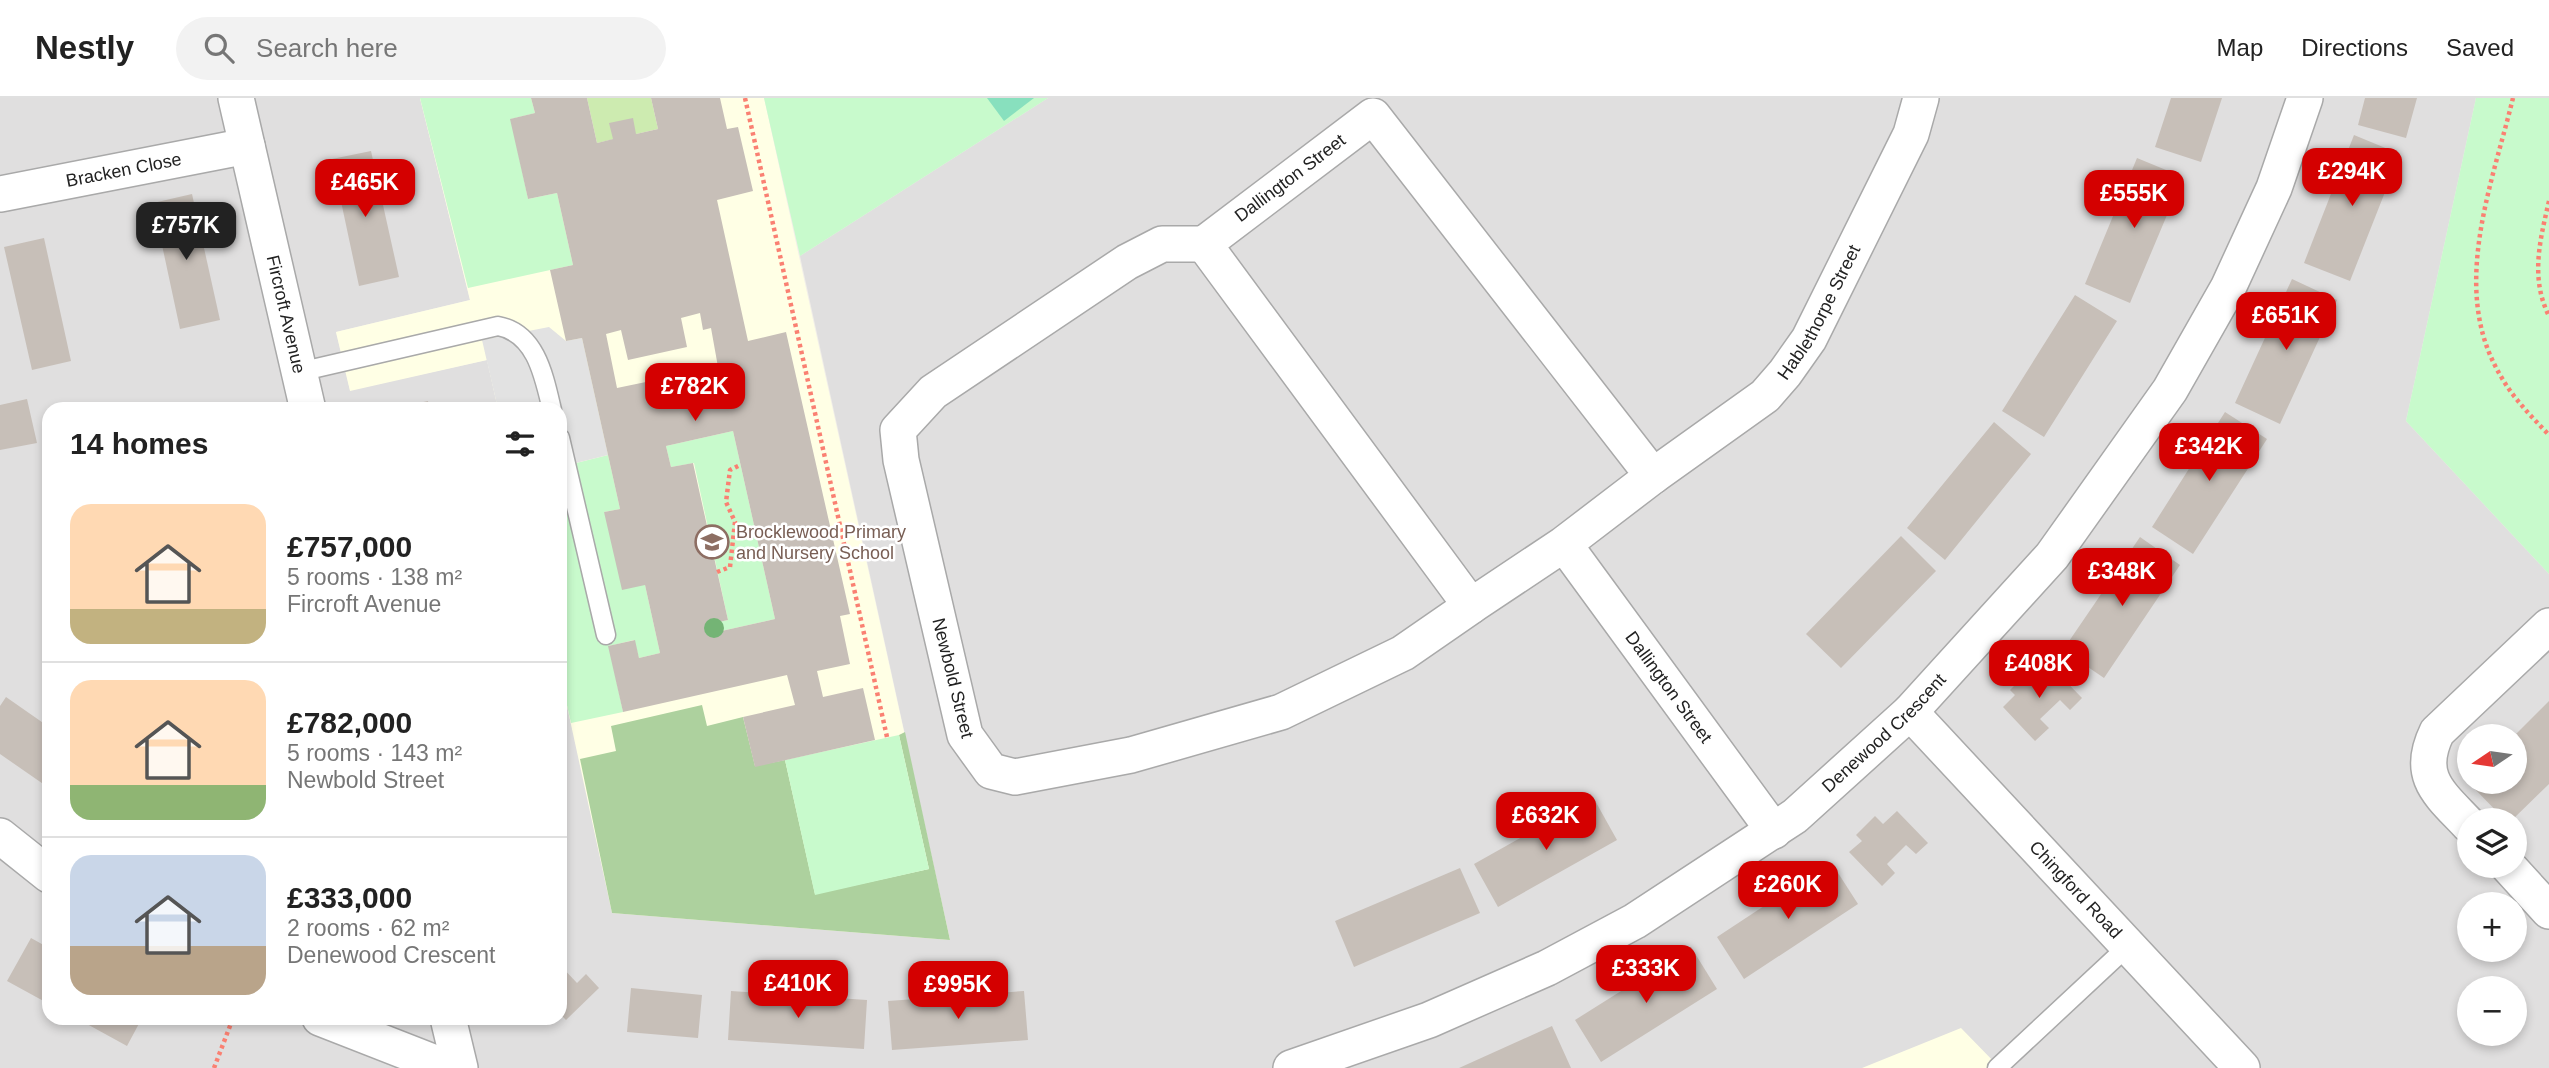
<!DOCTYPE html>
<html lang="en">
<head>
<meta charset="utf-8">
<style>
  :root { --surface:#fff; --page:#f2f2f2; --text:#222; --muted:#767676; --line:#e0e0e0; --accent:#d40000 }
  body { margin:0; font-family:Arial,sans-serif; background:var(--page); color:var(--text); height:100vh; display:flex; flex-direction:column; font-size:26px; white-space:nowrap }
  * { box-sizing:border-box; margin:0 }
  p { font-size:23px; color:var(--muted) }
  .icon { flex:none; width:38px; height:38px; fill:none; stroke:currentColor; stroke-width:2; stroke-linecap:round; stroke-linejoin:round }
  .map { position:relative; flex:1; overflow:hidden }
  .details { position:absolute; left:42px; top:304px; width:525px; height:623px; display:flex; flex-direction:column; background:var(--surface); border-radius:21px; box-shadow:0 4px 10px #0003 }
  .details>* { flex:none }
  .needle { width:46px; rotate:257deg }
  .tools { position:absolute; left:2457px; top:626px; display:grid; gap:14px }
  .tools a { display:grid; place-items:center; width:70px; height:70px; border-radius:50%; background:var(--surface); box-shadow:0 4px 10px #0003; font-size:35px }
  .price { position:absolute; translate:-50% -60px; padding:0 16px; border-radius:14px; background:var(--accent); color:#fff; font-size:23px; line-height:46px; filter:drop-shadow(0 2px 4px #0008) }
  .price::after { content:''; position:absolute; left:50%; top:42px; width:21px; height:16px; margin-left:-10px; background:inherit; clip-path:polygon(0 0,100% 0,50% 100%) }
  .price.current { background:#222; color:#fff }
  ul { padding:0; list-style:none }
  li { display:flex; align-items:center; gap:21px; height:175px; padding:0 28px }
  li+li { border-top:2px solid var(--line) }
  li span { display:grid; place-items:center; flex:none; width:196px; height:140px; border-radius:21px; color:#555 }
  li>.icon { margin-inline-start:auto }
  span .icon { width:84px; height:84px; fill:#fffc; stroke-width:1 }
  li b { font-size:30px }
  h2 { display:flex; justify-content:space-between; align-items:center; height:84px; padding:0 28px; font-size:30px }
  header { display:flex; align-items:center; gap:42px; box-sizing:border-box; height:98px; padding:0 35px; background:var(--surface); border-bottom:2px solid var(--line) }
  header strong { font-size:33px }
  nav { display:flex; gap:38px; margin-inline-start:auto; font-size:24px }
  .search { width:490px; height:63px; background:var(--page); display:flex; align-items:center; gap:18px; box-sizing:border-box; padding:0 24px; border-radius:38px; color:var(--muted); font-size:26px }
  .map>svg:first-child { display:block }
</style>
</head>
<body>
<header>
<strong>Nestly</strong>
<div class="search"><svg class="icon" aria-label="search" viewBox="0 0 24 24"><circle cx="10" cy="10" r="6"/><path d="M15 15l6 6"/></svg>Search here</div>
<nav><a>Map</a><a>Directions</a><a>Saved</a></nav>
</header>
<div class="map">
<svg width="2549" height="970" viewBox="0 0 2549 970">
  <rect width="100%" height="100%" fill="#f2efe9"/>
  <path fill="#e0dfdf" fill-rule="evenodd" d="M0 0H420L470 202 336 234 350 292 487 262 498 311 49 312V920H560V576L580 661 950 842 800 158 1048 0H2476L2406 323 2549 476V970H0ZM2469 639H2515V684H2469ZM2469 723H2515V768H2469ZM2469 807H2515V852H2469ZM2469 891H2515V936H2469Z"/>
  <path fill="#ffffe5" d="M420 0H764L950 842 612 815 560 576V312L498 311 487 262 350 293 336 234 470 202Z
    M1961 930 2000 970H1862Z"/>
  <path fill="#cdebb0" d="M587 0H651L658 31 597 45Z"/>
  <path fill="#add19e" d="M702 607 707 628 743 619 755 668 785 662 815 796 929 771 899 637 905 634 950 842 612 815 580 661 616 653 611 628Z"/>
  <path fill="#c8facc" d="M420 0H531L535 15 511 21 528 101 557 95 573 167 468 190Z
    M764 0H1048L800 158Z
    M2476 0H2549V476L2406 323Z
    M733 333 775 521 708 536 706 527 728 522 694 365 671 369 666 348Z
    M608 357 620 411 604 414 645 487 660 555 639 560 634 542 609 548 623 614 571 625 560 576V369Z
    M899 637 929 771 815 797 785 662Z"/>
  <path fill="#88e0be" d="M987 0H1034L1004 23Z"/>
  <path fill="#e2e2e2" d="M549 229 566 243 582 240 608 357 560 369V312L498 311 482 242Z"/>
  <path fill="#c7bfb8" fill-rule="evenodd" d="M531 0H587L597 45 613 41 609 25 633 20 636 36 658 31 651 0H720L727 31 738 29 753 93 717 102 748 243 786 234 850 516 840 518 850 566 817 573 823 599 863 590 875 642 755 669 743 619 795 607 787 577 623 614 608 548 635 542 639 560 660 555 645 487 622 492 604 414 620 411 582 240 566 243 550 172 573 167 557 95 528 101 510 21 535 15ZM700 215 703 232 711 230 718 269 617 290 606 236 621 232 628 262 687 249 681 220ZM733 333 775 521 708 536 706 527 728 522 693 365 671 369 666 348Z
    M2171 0H2222L2201 64 2155 49Z
    M2365 0H2417L2406 40 2358 27Z
    M2354 37 2400 56 2350 183 2304 165Z
    M371 53 399 179 359 188 332 61Z
    M2137 60 2183 79 2130 205 2085 186Z
    M192 96 220 222 180 231 153 105Z
    M44 140 71 263 32 272 4 149Z
    M2292 181 2337 202 2280 326 2235 305Z
    M2075 197 2117 223 2044 339 2002 313Z
    M27 301 37 345 0 352V307Z
    M428 303 429 312H395V310Z
    M2225 314 2267 341 2193 456 2152 429Z
    M1994 324 2031 356 1945 462 1907 430Z
    M1901 438 1936 473 1841 570 1806 536Z
    M2140 439 2180 467 2104 580 2063 552Z
    M2050 567 2082 600 2070 612 2060 602 2040 621 2049 630 2035 643 2003 609 2015 597 2010 592 2029 573 2037 581Z
    M6 599 49 629V690L0 656V608Z
    M2549 603V686L2511 723H2506L2468 684H2515L2513 639Z
    M1593 699 1617 742 1498 809 1474 766Z
    M1897 713 1928 745 1916 756 1906 747 1887 766 1895 775 1882 788 1849 754 1862 743 1856 737 1875 718 1883 726Z
    M1831 764 1858 806 1744 881 1717 839Z
    M1460 770 1480 815 1354 869 1335 823Z
    M31 840 49 850V906L7 883Z
    M1691 849 1717 891 1601 964 1575 922Z
    M560 867 577 885 586 876 599 890 566 922 560 916Z
    M631 890 702 897 698 940 627 934Z
    M731 893 867 902 864 951 728 942Z
    M1024 893 1028 942 892 952 888 903Z
    M76 920H142L127 948Z
    M1552 928 1571 970H1459Z"/>
  <g fill="none" stroke-linecap="round" stroke-linejoin="round">
    <defs>
      <path id="service" d="M299 274 498 228C536 235 544 278 552 312
        M560 340 606 537
        M1997 970 2128 848"/>
      <g id="minor">
        <path id="s1" d="M236 0 308 312"/>
        <path id="s2" d="M0 96 247 48"/>
        <path d="M1204 146H1162L1127 164 933 294 898 332 901 362 965 637 991 673 1015 679 1131 657 1281 614 1403 555 1471 508"/>
        <path id="s3" d="M1653 378 1765 298 1785 275 1809 241 1911 36 1921 0"/>
        <path id="s4" d="M1564 446 1653 378 1373 18 1204 146 1471 508 1564 446 1774 733"/>
        <path id="s5" d="M1910 614 2242 970"/>
        <path d="M2469 727C2440 696 2415 679 2437 634L2549 528"/>
        <path d="M0 738 49 777"/>
        <path d="M2508 768 2549 813"/>
        <path d="M320 920 448 970"/>
        <path d="M448 920 460 970"/>
        <path id="s6" d="M1291 970 1429 922 1547 870 1635 823 1795 718 1910 614 2052 458 2170 292 2228 190 2274 90 2305 0"/>
      </g>
    </defs>
    <use href="#service" stroke="#a9a9a9" stroke-width="21"/>
    <use href="#minor" stroke="#a9a9a9" stroke-width="38"/>
    <path stroke="#fa8072" stroke-width="4.5" stroke-dasharray="3.5 3.5" stroke-linecap="butt" d="M745 0 887 639
      M2513 0C2492 87 2450 190 2499 275 2512 299 2530 317 2549 337
      M2549 103C2540 142 2530 180 2549 218
      M717 474 730 469 735 424 726 404 730 372 740 367
      M214 970 233 920"/>
    <use href="#service" stroke="#fff" stroke-width="18"/>
    <use href="#minor" stroke="#fff" stroke-width="35"/>
  </g>
  <circle fill="#74b475" cx="714" cy="530" r="10"/>
  <defs>
    <symbol id="school-ring" viewBox="-11 -11 22 22"><circle r="9.5" fill="#fff" stroke="#8d6e63" stroke-width="1.5"/><path d="M0-5L7-2L0 1L-7-2ZM-4 1L0 2.5L4 1V4Q0 6-4 4Z" fill="#8d6e63"/></symbol>
  </defs>
  <g fill-rule="evenodd">
    <use href="#school-ring" x="693" y="425" width="38" height="38"/>
  </g>
  <g text-anchor="middle" stroke-width="5" stroke-linejoin="round" paint-order="stroke">
    <g font-size="18" fill="#222" stroke="#fff">
      <text dy="6" stroke="none"><textPath href="#s2" startOffset="126">Bracken Close</textPath></text>
      <text transform="translate(1290 80) rotate(-37)" y="6">Dallington Street</text>
      <text dy="6" stroke="none"><textPath href="#s3" startOffset="238">Hablethorpe Street</textPath></text>
      <text dy="6" stroke="none"><textPath href="#s1" startOffset="222">Fircroft Avenue</textPath></text>
      <text transform="translate(953 580) rotate(76)" y="6">Newbold Street</text>
      <text dy="6" stroke="none"><textPath href="#s4" startOffset="1519">Dallington Street</textPath></text>
      <text dy="6" stroke="none"><textPath href="#s6" startOffset="688">Denewood Crescent</textPath></text>
      <text dy="6" stroke="none"><textPath href="#s5" startOffset="243">Chingford Road</textPath></text>
    </g>
    <g font-size="18" fill="#785e54" stroke="#fff" text-anchor="start">
      <text x="736" y="440">Brocklewood Primary<tspan x="736" dy="21">and Nursery School</tspan></text>
    </g>
  </g>
</svg>
<div class="tools">
<a><svg class="needle" viewBox="-14 -14 28 28"><path d="M0-13l5 13h-10z" fill="#e53935"/><path d="M0 13l5-13h-10z" fill="#767676"/></svg></a>
<a><svg class="icon" aria-label="layers" viewBox="0 0 24 24"><path d="M12 4l9 5-9 5-9-5zM3 14l9 5 9-5"/></svg></a>
<a>+</a>
<a>−</a>
</div>
<b class="price" style="left:2352px;top:110px">£294K</b>
<b class="price" style="left:365px;top:121px">£465K</b>
<b class="price" style="left:2134px;top:132px">£555K</b>
<b class="price current" style="left:186px;top:164px">£757K</b>
<b class="price" style="left:2286px;top:254px">£651K</b>
<b class="price" style="left:695px;top:325px">£782K</b>
<b class="price" style="left:2209px;top:385px">£342K</b>
<b class="price" style="left:2122px;top:510px">£348K</b>
<b class="price" style="left:2039px;top:602px">£408K</b>
<b class="price" style="left:1546px;top:754px">£632K</b>
<b class="price" style="left:1788px;top:823px">£260K</b>
<b class="price" style="left:1646px;top:907px">£333K</b>
<b class="price" style="left:798px;top:922px">£410K</b>
<b class="price" style="left:958px;top:923px">£995K</b>
<section class="details">
<h2>14 homes<svg class="icon" aria-label="filters" viewBox="0 0 24 24"><path d="M4 7h16M4 17h16"/><circle cx="9" cy="7" r="2"/><circle cx="15" cy="17" r="2"/></svg></h2>
<ul>
<li><span style="background:linear-gradient(#ffd9b3 75%,#c2b280 0)"><svg class="icon" aria-label="home" viewBox="0 0 24 24"><path d="M3 11l9-7 9 7M6 9v11h12V9"/></svg></span><div><b>£757,000</b><p>5 rooms · 138 m²</p><p>Fircroft Avenue</p></div></li>
<li><span style="background:linear-gradient(#ffd9b3 75%,#8fb573 0)"><svg class="icon" aria-label="home" viewBox="0 0 24 24"><path d="M3 11l9-7 9 7M6 9v11h12V9"/></svg></span><div><b>£782,000</b><p>5 rooms · 143 m²</p><p>Newbold Street</p></div></li>
<li><span style="background:linear-gradient(#c9d6e8 65%,#b9a48a 0)"><svg class="icon" aria-label="home" viewBox="0 0 24 24"><path d="M3 11l9-7 9 7M6 9v11h12V9"/></svg></span><div><b>£333,000</b><p>2 rooms · 62 m²</p><p>Denewood Crescent</p></div></li>
</ul>
</section>
</div>
</body>
</html>
